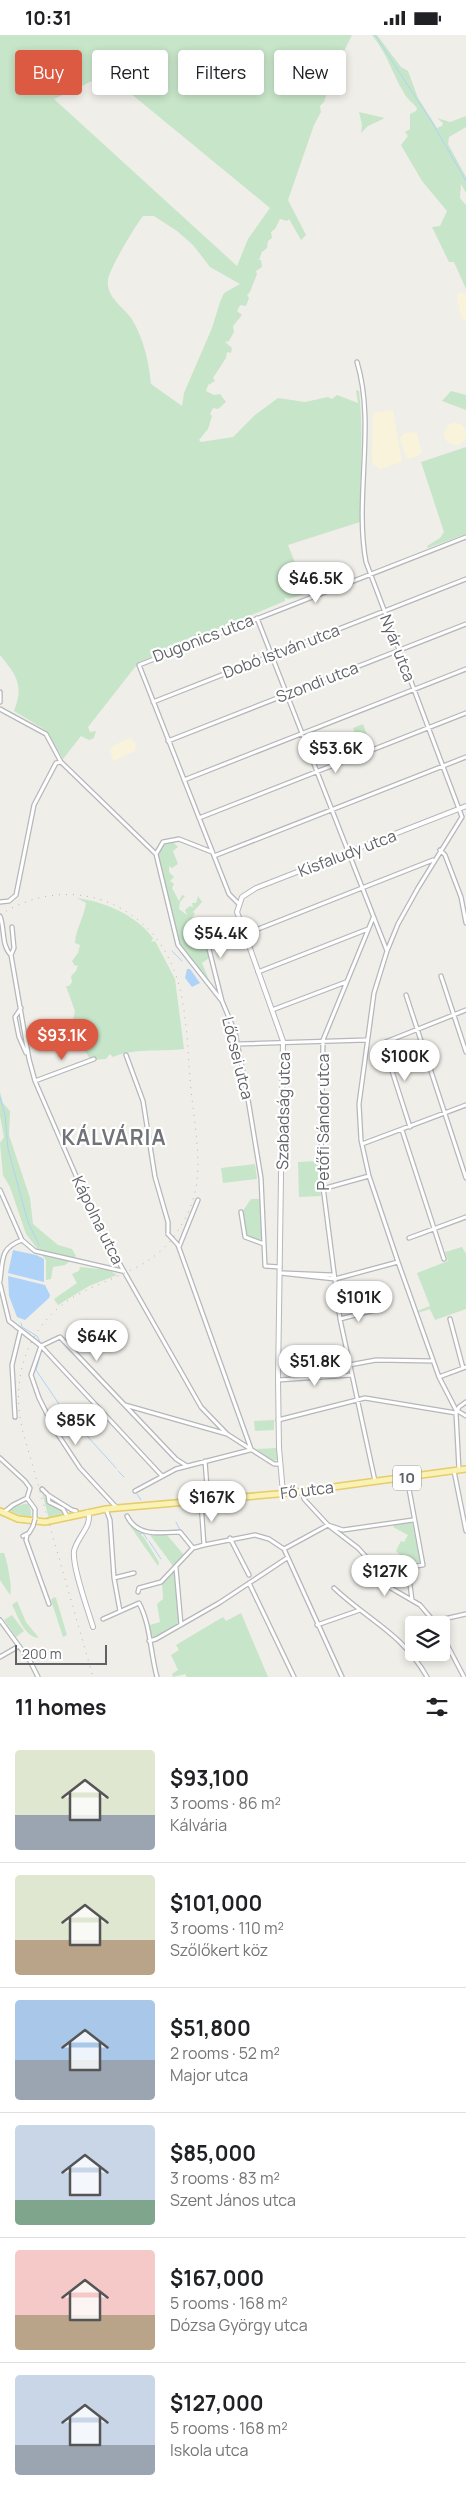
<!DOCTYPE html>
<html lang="en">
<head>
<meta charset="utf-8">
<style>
  :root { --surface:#fff; --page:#f6f6f6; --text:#202124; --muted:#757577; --line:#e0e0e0; --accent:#dc5942 }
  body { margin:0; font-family:Manrope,sans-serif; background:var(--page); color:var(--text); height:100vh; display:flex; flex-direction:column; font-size:19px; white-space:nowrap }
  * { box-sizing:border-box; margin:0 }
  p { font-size:16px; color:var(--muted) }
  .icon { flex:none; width:28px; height:28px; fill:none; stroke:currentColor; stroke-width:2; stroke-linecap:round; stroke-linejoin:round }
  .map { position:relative; height:1642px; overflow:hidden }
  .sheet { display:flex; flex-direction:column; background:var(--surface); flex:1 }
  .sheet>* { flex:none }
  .banner { position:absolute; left:15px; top:15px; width:436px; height:45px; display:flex; gap:10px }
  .controls { position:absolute; left:405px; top:1581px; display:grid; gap:10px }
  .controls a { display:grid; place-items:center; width:45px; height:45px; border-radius:5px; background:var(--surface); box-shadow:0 2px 8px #0003; font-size:25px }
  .scale { position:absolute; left:15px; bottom:12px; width:92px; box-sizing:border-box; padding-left:5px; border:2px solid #5f6266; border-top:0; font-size:14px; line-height:18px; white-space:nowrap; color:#5f6266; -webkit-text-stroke:4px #fff; paint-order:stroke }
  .price { position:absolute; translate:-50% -42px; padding:0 11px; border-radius:18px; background:#fff; color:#222; font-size:16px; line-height:32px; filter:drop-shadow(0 1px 2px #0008) }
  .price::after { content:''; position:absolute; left:50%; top:30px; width:15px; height:11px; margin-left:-8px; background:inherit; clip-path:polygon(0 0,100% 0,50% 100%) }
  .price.on { background:var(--accent); color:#fff }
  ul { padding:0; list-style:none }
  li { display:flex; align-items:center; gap:15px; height:125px; padding:0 15px }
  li+li { border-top:1px solid var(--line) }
  li span { display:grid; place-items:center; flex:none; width:140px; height:100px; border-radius:5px; color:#555 }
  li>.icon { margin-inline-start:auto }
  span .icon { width:60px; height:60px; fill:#fffc; stroke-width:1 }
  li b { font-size:21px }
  h2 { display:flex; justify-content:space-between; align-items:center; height:60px; padding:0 15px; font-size:21px }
  .chip { padding:0 18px; border-radius:5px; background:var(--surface); box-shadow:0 2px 8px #0003; font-size:18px; line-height:45px }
  .chip.on { background:var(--accent); color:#fff }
  .status { display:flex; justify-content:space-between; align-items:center; height:35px; padding:0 25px; background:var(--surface); direction:ltr }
  .status svg { height:14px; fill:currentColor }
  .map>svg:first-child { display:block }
</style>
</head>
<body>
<div class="status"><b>10:31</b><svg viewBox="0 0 49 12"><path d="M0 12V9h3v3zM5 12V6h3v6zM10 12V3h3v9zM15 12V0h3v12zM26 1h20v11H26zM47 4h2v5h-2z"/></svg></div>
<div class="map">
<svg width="466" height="1642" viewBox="0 0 466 1642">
  <rect width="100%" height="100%" fill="#f0eee8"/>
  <path fill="#c7e5c9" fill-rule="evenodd" d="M0 0H352L333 39 324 67 320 71 321 77 314 90 288 165 306 200 301 205 289 184 287 186 280 184 275 194 271 197 272 203 268 206 267 213 262 217 259 225H261L262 232 256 236 257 239 250 257 247 260 249 263 246 271 240 270 237 276 242 280 233 291 234 297 229 306 225 307 232 313 231 318 227 317 226 323 213 343 215 346 208 350 206 356 214 360 220 359 226 367 218 374 213 373 210 379 212 381 208 394 199 405 201 407 233 402 255 380 278 363 305 367 328 362 332 364 337 360 358 368 356 355 359 356C364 398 360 443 360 487L288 510 307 558 289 564 285 563V566L139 627 88 692 90 697 96 696 94 703 89 705 81 701 63 724 47 696 14 676C24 650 17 641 0 620ZM107 39 270 173 248 204 237 231 54 64ZM143 181H154L177 196 193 210 210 232 240 249 224 258 220 267 212 293 184 358 182 371 151 349C149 328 144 305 133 286 125 272 106 264 108 245 109 234 136 190 143 181Z
    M372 0H377L401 32 408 36 418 63 437 93 442 91 443 88 437 83 450 87 466 81V92L449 102 448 109 466 142V158L461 149 460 163 466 170V254L454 227H449L432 192 440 191 447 176 422 146 401 110 408 101 405 97 410 94V79L416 76 417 73C412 67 408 65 404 58 393 40 387 18 372 0Z
    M359 77 385 83 368 91 361 98 362 90Z
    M451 356 466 360V375L442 366Z
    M466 412V499L428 513 427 511 440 503 444 497 421 427Z
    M363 689 370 708 361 712 353 693Z
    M168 807H173L178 812 173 816 178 829 172 833 169 831V837L174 842 170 846 174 849 172 853 179 866 182 860 185 861 180 867 179 874 187 880 185 875 190 871 193 872 192 868H196L198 861 202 867 193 877 195 879 192 883 206 908 209 923 202 928 209 945 207 948 179 910 158 820 162 810Z
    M77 863C104 867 135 879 153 903L151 907 155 906 175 944 184 1014C160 1017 132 1013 113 1022L110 1019 106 1024 91 1025 83 1013 88 1010 78 997 86 993 80 992 77 985 74 990 72 989 75 976 66 951H69L72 947 71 941 76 936 78 930 75 931 72 926 78 918 80 910 75 908C76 893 84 883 86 868Z
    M0 1057 3 1068 10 1076 9 1100 30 1163 33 1189 58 1210 72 1214 76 1221 65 1230 53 1232 51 1244 46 1245V1225L26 1199 10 1152 3 1140 0 1108 4 1102 0 1081Z
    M319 1126 321 1161 299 1162 298 1127Z
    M255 1129 257 1144 223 1148 221 1133Z
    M251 1164H261L263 1207 246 1200 242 1177Z
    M462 1212 466 1219V1274L435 1285 430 1274 418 1278 417 1276 430 1271 417 1238 448 1226 445 1217Z
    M80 1232 109 1235 117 1240 89 1251 58 1270 54 1264 77 1248 72 1239 79 1236Z
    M329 1317H339V1336L329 1337Z
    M274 1385V1395L255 1396 254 1386Z
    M277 1413V1425L273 1426 256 1414Z
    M42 1457 48 1467 62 1476 63 1480 49 1484Z
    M24 1469H28L31 1475V1484L10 1476 14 1472Z
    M412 1487 421 1530H418L417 1527 412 1528 413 1531 400 1532 406 1526 396 1516 401 1506 404 1507 408 1500 393 1492 395 1489Z
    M128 1488H131L145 1504 159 1527 158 1531Z
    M150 1500H167L184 1520 173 1531Z
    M0 1518H4C7 1525 13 1554 10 1560L0 1545Z
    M174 1537 180 1589 155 1603 150 1600V1590L160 1587 157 1569 163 1564 162 1547Z
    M54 1562 56 1563 67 1600 63 1602 51 1565Z
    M17 1566 26 1587 39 1603C24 1602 18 1581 12 1570Z
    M241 1578 268 1642H187L185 1639 173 1642 172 1639 178 1635 171 1620 179 1615 176 1610 223 1582 226 1586Z
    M12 1580 24 1596 16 1602 4 1585Z"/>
  <path fill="#f8f3da" d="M462 257 466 260V286L461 283 457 260Z
    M393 375 402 427 380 434 373 429 372 422 373 378Z
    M444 399a11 11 0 1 1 22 0a11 11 0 1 1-22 0Z
    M416 397 422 417 418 421 409 424 406 422 400 403 405 398Z
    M130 703 136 708 135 716 113 726 110 714 114 710Z"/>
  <path fill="#afd3f8" d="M187 934H190L200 948 192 952 185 943Z
    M13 1215 36 1220 44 1224V1247L8 1238Z
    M8 1241 45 1250 50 1260 49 1263 25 1285 17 1282 9 1261Z"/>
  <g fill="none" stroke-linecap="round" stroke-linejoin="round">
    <path stroke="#afd3f8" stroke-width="1" d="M375 0 430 84 466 146
      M172 916 182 926
      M0 1062 5 1080 8 1114 28 1187 39 1210
      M21 1288 22 1292 37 1301 40 1307
      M41 1317 36 1335 61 1372 116 1433
      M118 1436 124 1442
      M137 1459 141 1465
      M176 1487 180 1495
      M155 1496 180 1495 183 1499
      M139 1499 143 1498 147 1504
      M149 1506 161 1524"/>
    <defs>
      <path id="minor" d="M357 327C376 389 354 463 366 527L462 782 418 853 398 889 387 916 374 958 359 1069 361 1105 369 1141 398 1227 439 1342 456 1375 466 1381
        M257 583 387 916
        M0 657V667
        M153 667 466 544
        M0 674 46 699 61 727 156 819 178 910 222 966
        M168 706 466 589
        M184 745 466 634
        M199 783 466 678
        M440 815 445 820 461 862 466 888
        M156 819 163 807 179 804 212 817
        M214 821 466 722
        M0 867 9 866 16 860 34 770 56 728 61 727
        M238 868 229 859 139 630 466 502
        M0 881C5 894 1 910 11 920L29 1024 35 1046 96 1187 201 1372 227 1399 274 1429H280
        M373 883 323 1005 321 1136 340 1284 375 1446
        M202 886 222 966 235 997 246 1052 261 1143 265 1231 280 1232
        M243 900 433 825
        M11 920 14 913 12 892
        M258 937 368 894
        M441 941 466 1017
        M406 960 466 1143
        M21 973 15 982 19 1002 26 1018
        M272 975 346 947
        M238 1009 366 1005
        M126 1020 143 1066 155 1142 168 1187V1199
        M35 1046 94 1024
        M410 1092 383 1008 466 975
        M402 1095 444 1224
        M362 1109 466 1070
        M322 1154 369 1141
        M0 1155 22 1205 35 1216 122 1236
        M241 1177 245 1202 264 1209
        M409 1203 466 1182
        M178 1210 251 1414
        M179 1212 198 1165
        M280 1238 335 1244 398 1227
        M283 1238 332 1240 335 1244
        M0 1246C3 1224 0 1213 22 1205
        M0 1249 9 1286 41 1311 162 1441
        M340 1284 375 1275
        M450 1284 463 1333
        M41 1311 60 1302 176 1424 187 1431
        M41 1311 31 1340 39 1363 55 1395 80 1433 117 1473
        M349 1330 376 1325 433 1326
        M439 1342 466 1332
        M278 1345 352 1340
        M125 1370 227 1399
        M15 1382 12 1330 20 1297
        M278 1385 365 1363 456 1378
        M0 1423 25 1446 30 1453 27 1463 13 1470 3 1478
        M205 1426 208 1465
        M459 1435 456 1378 459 1372 466 1367
        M454 1436 466 1496
        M42 1454 48 1460 49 1467 63 1474 68 1483
        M135 1456 176 1434 250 1415
        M303 1456 304 1464 328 1490 358 1513 379 1536 384 1549 420 1570 437 1590
        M48 1460 72 1475 76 1476
        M27 1463 35 1474V1484
        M201 1467 204 1510
        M106 1474 110 1485 114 1543 120 1576
        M127 1481C137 1502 160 1498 180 1497L193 1513
        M27 1500 26 1505 49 1569
        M23 1501 29 1498 33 1491
        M230 1503 249 1540
        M284 1514 328 1490 343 1495 413 1485
        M176 1533 181 1590
        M408 1534 412 1565
        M380 1536 423 1530 407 1443
        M114 1543 134 1538
        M249 1548 294 1642
        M334 1553C369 1586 402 1598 427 1642
        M138 1557 139 1553 161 1547 193 1513 204 1510 255 1500 269 1504 284 1514 342 1642
        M103 1584 139 1568C151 1591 150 1617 157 1642
        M0 1585 30 1626 38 1642
        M435 1586 466 1579
        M317 1590 360 1575
        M441 1598 464 1642
        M149 1606 156 1604 219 1568 287 1523
        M0 1622 19 1611"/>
      <path id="tertiary" d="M283 1458 279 1413 278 1345 283 1006 237 877 242 862 256 853 466 771
        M88 1477C93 1491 77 1502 74 1516 72 1532 88 1575 93 1592"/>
      <path id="primary" d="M0 1476 18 1484 45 1487 106 1474 289 1458 466 1434"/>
    </defs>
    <use href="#minor" stroke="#b5b7bb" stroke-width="5.5"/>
    <use href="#tertiary" stroke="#b5b7bb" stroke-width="6"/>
    <use href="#primary" stroke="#e6cc6a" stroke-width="8"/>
    <use href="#minor" stroke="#fff" stroke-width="3"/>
    <use href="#tertiary" stroke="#fff" stroke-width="4"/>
    <use href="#primary" stroke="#f9f2b4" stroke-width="5"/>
    <path stroke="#b5b6b6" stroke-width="1" stroke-dasharray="1 6" stroke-linecap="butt" d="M0 880C30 860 68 854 102 865 131 875 156 896 169 924 188 960 187 1014 191 1055 194 1084 200 1116 197 1146 195 1161 190 1176 182 1189 158 1232 121 1237 81 1258 28 1285 9 1342 23 1397L93 1642"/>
    <defs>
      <path id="minor-bridge" d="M168 1199 178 1210
        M33 1491 35 1484"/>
    </defs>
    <use href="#minor-bridge" stroke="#b5b7bb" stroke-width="5.5" stroke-linecap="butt"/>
    <use href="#minor-bridge" stroke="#fff" stroke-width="3"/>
  </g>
  <g text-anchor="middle" stroke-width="4.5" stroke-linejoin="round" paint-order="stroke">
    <rect fill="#fff" stroke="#8f9194" stroke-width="1" x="393" y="1430.5" width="28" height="25" rx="4"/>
    <g font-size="15" font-weight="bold" fill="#5f6266">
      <text x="407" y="1448">10</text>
    </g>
    <g font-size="16" fill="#5f6266" stroke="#fff">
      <text transform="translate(203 603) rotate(-21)" y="6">Dugonics utca</text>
      <text transform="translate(398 613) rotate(69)" y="6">Nyár utca</text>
      <text transform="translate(281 616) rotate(-21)" y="6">Dobó István utca</text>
      <text transform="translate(317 647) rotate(-21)" y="6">Szondi utca</text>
      <text transform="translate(347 818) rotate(-21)" y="6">Kisfaludy utca</text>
      <text transform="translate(238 1023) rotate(76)" y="6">Lőcsei utca</text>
      <text transform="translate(283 1076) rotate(-89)" y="6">Szabadság utca</text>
      <text transform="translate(323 1087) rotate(-90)" y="6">Petőfi Sándor utca</text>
      <text transform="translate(98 1185) rotate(64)" y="6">Kápolna utca</text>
      <text transform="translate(307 1455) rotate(-7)" y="6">Fő utca</text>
    </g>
    <g font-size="21" font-weight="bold" letter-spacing="1" fill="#707478" stroke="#fff">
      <text x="114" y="1110">KÁLVÁRIA</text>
    </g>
  </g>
</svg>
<div class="controls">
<a><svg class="icon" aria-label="layers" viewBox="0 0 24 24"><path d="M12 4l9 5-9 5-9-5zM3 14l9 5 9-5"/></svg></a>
</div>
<div class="scale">200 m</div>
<b class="price" style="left:316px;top:569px">$46.5K</b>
<b class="price" style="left:336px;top:739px">$53.6K</b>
<b class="price" style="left:221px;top:924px">$54.4K</b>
<b class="price on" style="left:62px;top:1026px">$93.1K</b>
<b class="price" style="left:405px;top:1047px">$100K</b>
<b class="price" style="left:359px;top:1288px">$101K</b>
<b class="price" style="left:97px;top:1327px">$64K</b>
<b class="price" style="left:315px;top:1352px">$51.8K</b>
<b class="price" style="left:76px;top:1411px">$85K</b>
<b class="price" style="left:212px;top:1488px">$167K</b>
<b class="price" style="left:385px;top:1562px">$127K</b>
<div class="banner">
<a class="chip on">Buy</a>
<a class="chip">Rent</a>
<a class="chip">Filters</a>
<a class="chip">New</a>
</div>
</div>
<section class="sheet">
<h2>11 homes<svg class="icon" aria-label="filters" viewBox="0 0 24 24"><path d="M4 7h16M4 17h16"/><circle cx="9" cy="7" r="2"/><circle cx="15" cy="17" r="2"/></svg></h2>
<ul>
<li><span style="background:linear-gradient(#dfe7d0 65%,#9aa5b1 0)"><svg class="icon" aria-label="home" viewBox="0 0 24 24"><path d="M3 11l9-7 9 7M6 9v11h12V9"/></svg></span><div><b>$93,100</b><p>3 rooms · 86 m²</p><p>Kálvária</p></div></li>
<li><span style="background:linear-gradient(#dfe7d0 65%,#b9a48a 0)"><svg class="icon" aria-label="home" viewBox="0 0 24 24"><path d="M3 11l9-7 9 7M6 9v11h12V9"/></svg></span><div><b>$101,000</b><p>3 rooms · 110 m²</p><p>Szőlőkert köz</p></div></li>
<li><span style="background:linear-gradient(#a9c7e8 60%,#9aa5b1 0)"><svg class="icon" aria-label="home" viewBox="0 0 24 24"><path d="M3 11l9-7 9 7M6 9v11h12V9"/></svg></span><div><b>$51,800</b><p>2 rooms · 52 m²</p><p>Major utca</p></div></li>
<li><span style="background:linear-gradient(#c9d6e8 75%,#7fa58c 0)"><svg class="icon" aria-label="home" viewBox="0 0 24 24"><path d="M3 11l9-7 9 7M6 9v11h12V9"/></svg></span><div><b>$85,000</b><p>3 rooms · 83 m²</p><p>Szent János utca</p></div></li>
<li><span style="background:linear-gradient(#f6c9c9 65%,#b9a48a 0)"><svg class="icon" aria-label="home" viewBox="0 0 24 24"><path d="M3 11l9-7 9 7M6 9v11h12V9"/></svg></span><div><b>$167,000</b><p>5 rooms · 168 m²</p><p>Dózsa György utca</p></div></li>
<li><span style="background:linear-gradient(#c9d6e8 70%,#9aa5b1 0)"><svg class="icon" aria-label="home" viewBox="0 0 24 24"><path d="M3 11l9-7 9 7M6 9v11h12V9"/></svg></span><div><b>$127,000</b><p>5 rooms · 168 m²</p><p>Iskola utca</p></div></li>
</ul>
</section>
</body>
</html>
